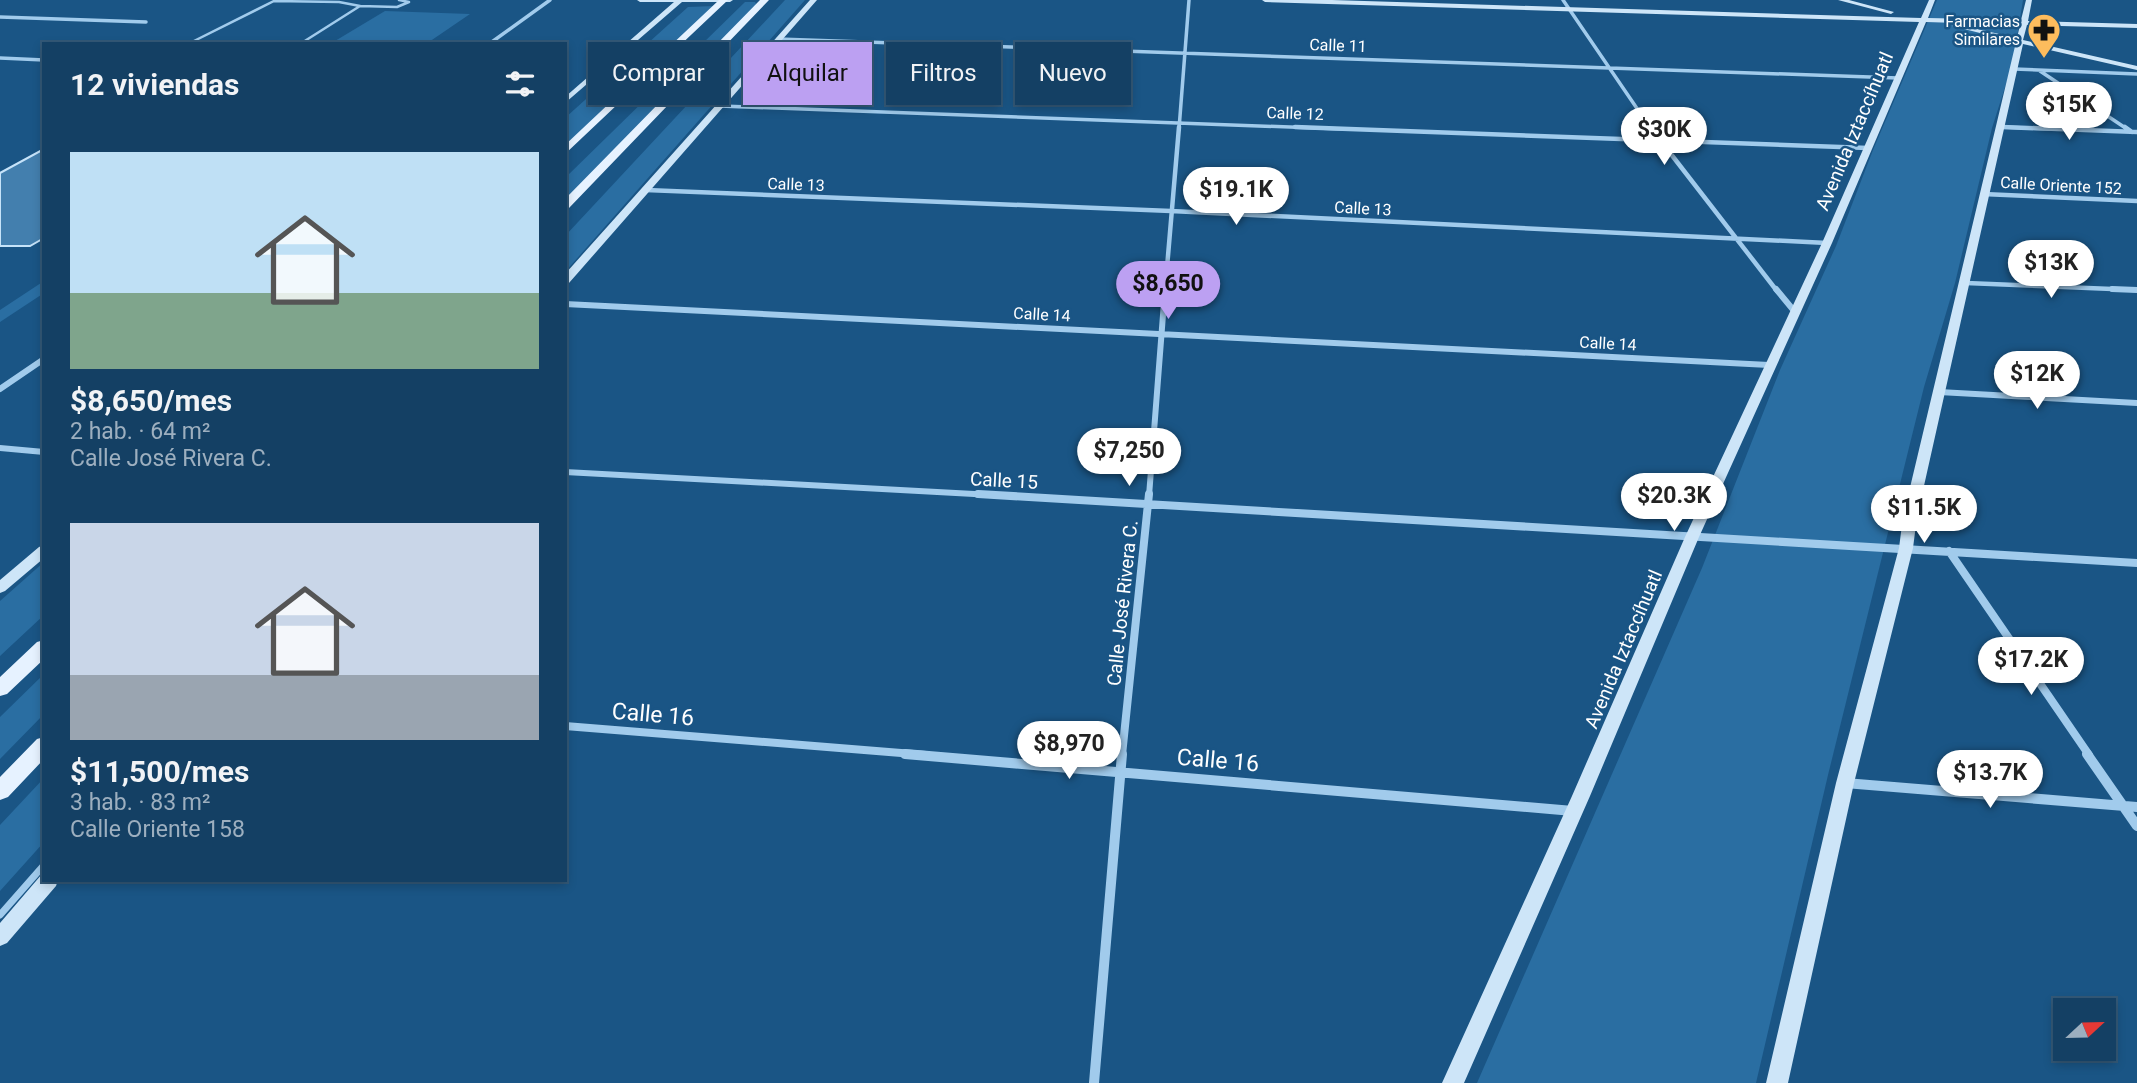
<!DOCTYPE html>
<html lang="es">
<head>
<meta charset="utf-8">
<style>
  :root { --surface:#144064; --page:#214b6d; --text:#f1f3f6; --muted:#9dafbf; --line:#335978; --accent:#bca0f2 }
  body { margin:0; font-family:Roboto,sans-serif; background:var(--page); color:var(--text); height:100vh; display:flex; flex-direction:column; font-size:26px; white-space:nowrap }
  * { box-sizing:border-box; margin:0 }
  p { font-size:23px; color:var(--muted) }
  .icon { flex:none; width:38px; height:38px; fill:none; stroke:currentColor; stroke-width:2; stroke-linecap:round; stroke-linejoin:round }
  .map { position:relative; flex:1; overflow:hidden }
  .drawer { position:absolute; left:42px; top:42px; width:525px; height:840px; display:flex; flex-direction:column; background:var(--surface); border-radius:0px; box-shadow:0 4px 10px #0003,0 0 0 2px var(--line) }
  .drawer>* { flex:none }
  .banner { position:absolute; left:588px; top:42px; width:665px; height:63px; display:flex; gap:14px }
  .needle { width:46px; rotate:68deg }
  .controls { position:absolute; left:2053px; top:998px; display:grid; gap:14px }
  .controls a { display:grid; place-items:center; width:63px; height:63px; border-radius:0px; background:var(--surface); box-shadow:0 4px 10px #0003,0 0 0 2px var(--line); font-size:35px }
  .price { position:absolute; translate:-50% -60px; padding:0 16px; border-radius:24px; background:#fff; color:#222; font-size:23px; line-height:46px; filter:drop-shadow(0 2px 4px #0008) }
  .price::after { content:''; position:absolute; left:50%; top:42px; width:21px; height:16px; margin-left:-10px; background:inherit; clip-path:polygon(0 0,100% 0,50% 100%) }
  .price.active { background:var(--accent); color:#111 }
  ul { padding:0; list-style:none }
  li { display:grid; align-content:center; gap:14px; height:371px; padding:0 28px }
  li span { display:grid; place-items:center; height:217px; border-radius:0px; color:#555 }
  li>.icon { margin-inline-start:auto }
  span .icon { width:126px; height:126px; fill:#fffc; stroke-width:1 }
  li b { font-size:30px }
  h2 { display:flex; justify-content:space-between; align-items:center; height:84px; padding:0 28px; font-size:30px }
  .tag { padding:0 24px; border-radius:0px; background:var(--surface); box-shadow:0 4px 10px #0003,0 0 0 2px var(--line); font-size:24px; line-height:63px }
  .tag.active { background:var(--accent); color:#111 }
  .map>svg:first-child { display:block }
</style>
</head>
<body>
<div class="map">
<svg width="2137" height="1083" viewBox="0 0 2137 1083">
  <rect width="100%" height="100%" fill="#1a5585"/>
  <path fill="#2a6ea2" d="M785 0H805L565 272V236Z
    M1937 0H2023L2013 62 1992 128 1955 283 1924 387 1828 775 1756 1083H1477L1702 568 1780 370 1836 246 1873 150Z
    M745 2H755L757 5 565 200V178Z
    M715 6 565 150V118L688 7Z
    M385 11 470 14 426 44H330Z
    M44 281V293L0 322V310Z
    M44 562V615L0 656V601Z
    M44 674V714L0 759V717Z
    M44 778V842L0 891V825Z"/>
  <path fill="#437fae" stroke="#c6e3f9" stroke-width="2" d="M44 149V238L30 246H0V173Z"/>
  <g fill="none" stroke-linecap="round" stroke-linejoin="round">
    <path stroke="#a1cbec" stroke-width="2.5" d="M360 6 397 7 409 2 399 0
      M188 44 274 1 339 2 360 6 300 44"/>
    <path stroke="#a1cbec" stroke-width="7" d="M0 915 44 865"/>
    <path stroke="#a1cbec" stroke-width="3.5" d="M1563 0 1651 129
      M0 17 146 22
      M778 39 1898 78
      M489 44 550 0
      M0 58 44 60
      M2014 69 2137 74
      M2040 71 2127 129
      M720 106 1343 129
      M2001 127 2050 129
      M1179 129 1189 0"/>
    <path stroke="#a1cbec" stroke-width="4.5" d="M1295 127 1868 148
      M1650 127 1777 291
      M2002 127 2137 132
      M2125 127 2132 132
      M646 190 1171 211 1827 243
      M1983 194 2137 201
      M1966 283 2137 290
      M1165 291 1179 127"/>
    <path stroke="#a1cbec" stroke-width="6" d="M1776 289 1795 312
      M2112 289 2137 290
      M565 304 1769 365
      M0 389 44 359
      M1939 392 2137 403
      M0 448 44 452
      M565 472 1011 496
      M1149 496 1165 289"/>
    <path stroke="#a1cbec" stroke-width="8" d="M978 494 2137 563
      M1949 551 2089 755
      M565 726 926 755
      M1122 755 1149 494"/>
    <path stroke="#a1cbec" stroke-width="10" d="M905 754 1573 811
      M2087 754 2137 826
      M1845 783 2137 807
      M1094 1083 1122 754"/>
    <path fill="#cde5f8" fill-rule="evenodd" d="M637 0H733L730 2H682L565 103V97L674 2H640Z
      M810 0H817L569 283 565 284V274Z
      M1262 0H1332L1921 18 1929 0H1935L1928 18 2021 20 2026 0H2032L2028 21 2137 24V28L2027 25 2023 40 2137 66V70L2023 44 1917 517 1913 548 1854 783 1788 1083H1766L1836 783 1899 548 1903 517 2016 42 1952 26 1955 24 2017 38 2020 25 1926 22 1832 243 1699 537 1590 796 1464 1083H1442L1572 796 1685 537 1822 243 1919 22 1265 2Z
      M1838 0H1849L1894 12 1891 14Z
      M44 545V558L5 591 0 593V580L39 547Z
      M42 874 44 880H58L56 886 7 943 0 946V923Z"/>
    <path fill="#e6f2ff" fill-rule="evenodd" d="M719 0H728L565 154V145Z
      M760 0H769L569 208 565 209V199Z
      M44 640V659L7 694 0 696V677L37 642Z
      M44 737V759L8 797 0 800V777L37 739Z"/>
  </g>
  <defs>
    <symbol id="pharmacy-pin" viewBox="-11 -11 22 30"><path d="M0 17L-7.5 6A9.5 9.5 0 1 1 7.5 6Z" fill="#fdbc5d" stroke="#1a5585"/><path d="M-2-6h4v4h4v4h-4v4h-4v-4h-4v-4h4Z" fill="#111"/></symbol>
  </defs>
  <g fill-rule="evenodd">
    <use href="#pharmacy-pin" x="2025" y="11" width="38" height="52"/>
  </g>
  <g text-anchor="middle" stroke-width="5" stroke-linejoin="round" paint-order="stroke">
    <g font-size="16" fill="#fff" stroke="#1a5585" text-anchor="end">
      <text x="2020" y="27">Farmacias<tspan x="2020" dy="18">Similares</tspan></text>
    </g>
    <g font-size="16" fill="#fff" stroke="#1a5585">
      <text transform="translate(1338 45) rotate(2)" y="6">Calle 11</text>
      <text transform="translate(1295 113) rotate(2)" y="6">Calle 12</text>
      <text transform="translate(796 184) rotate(2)" y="6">Calle 13</text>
      <text transform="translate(2061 185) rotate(3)" y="6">Calle Oriente 152</text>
      <text transform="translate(1363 208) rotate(3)" y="6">Calle 13</text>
      <text transform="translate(1042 314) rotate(3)" y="6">Calle 14</text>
      <text transform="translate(1608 343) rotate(3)" y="6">Calle 14</text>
    </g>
    <g font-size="19" fill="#fff" stroke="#1a5585">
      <text transform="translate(1854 131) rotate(-67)" y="7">Avenida Iztaccíhuatl</text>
      <text transform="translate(1004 480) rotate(3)" y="7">Calle 15</text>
      <text transform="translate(1122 603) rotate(-84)" y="7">Calle José Rivera C.</text>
      <text transform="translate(1623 649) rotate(-67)" y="7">Avenida Iztaccíhuatl</text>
    </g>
    <g font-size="23" fill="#fff" stroke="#1a5585">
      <text transform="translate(653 714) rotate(5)" y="8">Calle 16</text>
      <text transform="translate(1218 760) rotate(5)" y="8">Calle 16</text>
    </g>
  </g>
</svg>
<div class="controls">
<a><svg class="needle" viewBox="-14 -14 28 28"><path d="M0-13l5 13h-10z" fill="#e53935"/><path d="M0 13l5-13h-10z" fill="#9dafbf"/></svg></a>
</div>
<b class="price" style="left:2069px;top:142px">$15K</b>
<b class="price" style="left:1664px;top:167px">$30K</b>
<b class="price" style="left:1236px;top:227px">$19.1K</b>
<b class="price" style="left:2051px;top:300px">$13K</b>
<b class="price active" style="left:1168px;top:321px">$8,650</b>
<b class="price" style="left:2037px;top:411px">$12K</b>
<b class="price" style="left:1129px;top:488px">$7,250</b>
<b class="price" style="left:1674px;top:533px">$20.3K</b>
<b class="price" style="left:1924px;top:545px">$11.5K</b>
<b class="price" style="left:2031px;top:697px">$17.2K</b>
<b class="price" style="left:1069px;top:781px">$8,970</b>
<b class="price" style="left:1990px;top:810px">$13.7K</b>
<div class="banner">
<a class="tag">Comprar</a>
<a class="tag active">Alquilar</a>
<a class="tag">Filtros</a>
<a class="tag">Nuevo</a>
</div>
<section class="drawer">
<h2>12 viviendas<svg class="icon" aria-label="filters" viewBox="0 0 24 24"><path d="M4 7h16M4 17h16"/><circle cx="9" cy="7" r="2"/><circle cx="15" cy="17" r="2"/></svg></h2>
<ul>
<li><span style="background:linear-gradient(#bfe0f5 65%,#7fa58c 0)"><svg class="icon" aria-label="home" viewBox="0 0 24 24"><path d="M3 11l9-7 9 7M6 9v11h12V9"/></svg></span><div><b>$8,650/mes</b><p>2 hab. · 64 m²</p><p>Calle José Rivera C.</p></div></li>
<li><span style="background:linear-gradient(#c9d6e8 70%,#9aa5b1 0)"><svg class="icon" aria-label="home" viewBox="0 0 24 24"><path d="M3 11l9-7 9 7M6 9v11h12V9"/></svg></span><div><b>$11,500/mes</b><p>3 hab. · 83 m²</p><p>Calle Oriente 158</p></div></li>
</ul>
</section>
</div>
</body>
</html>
